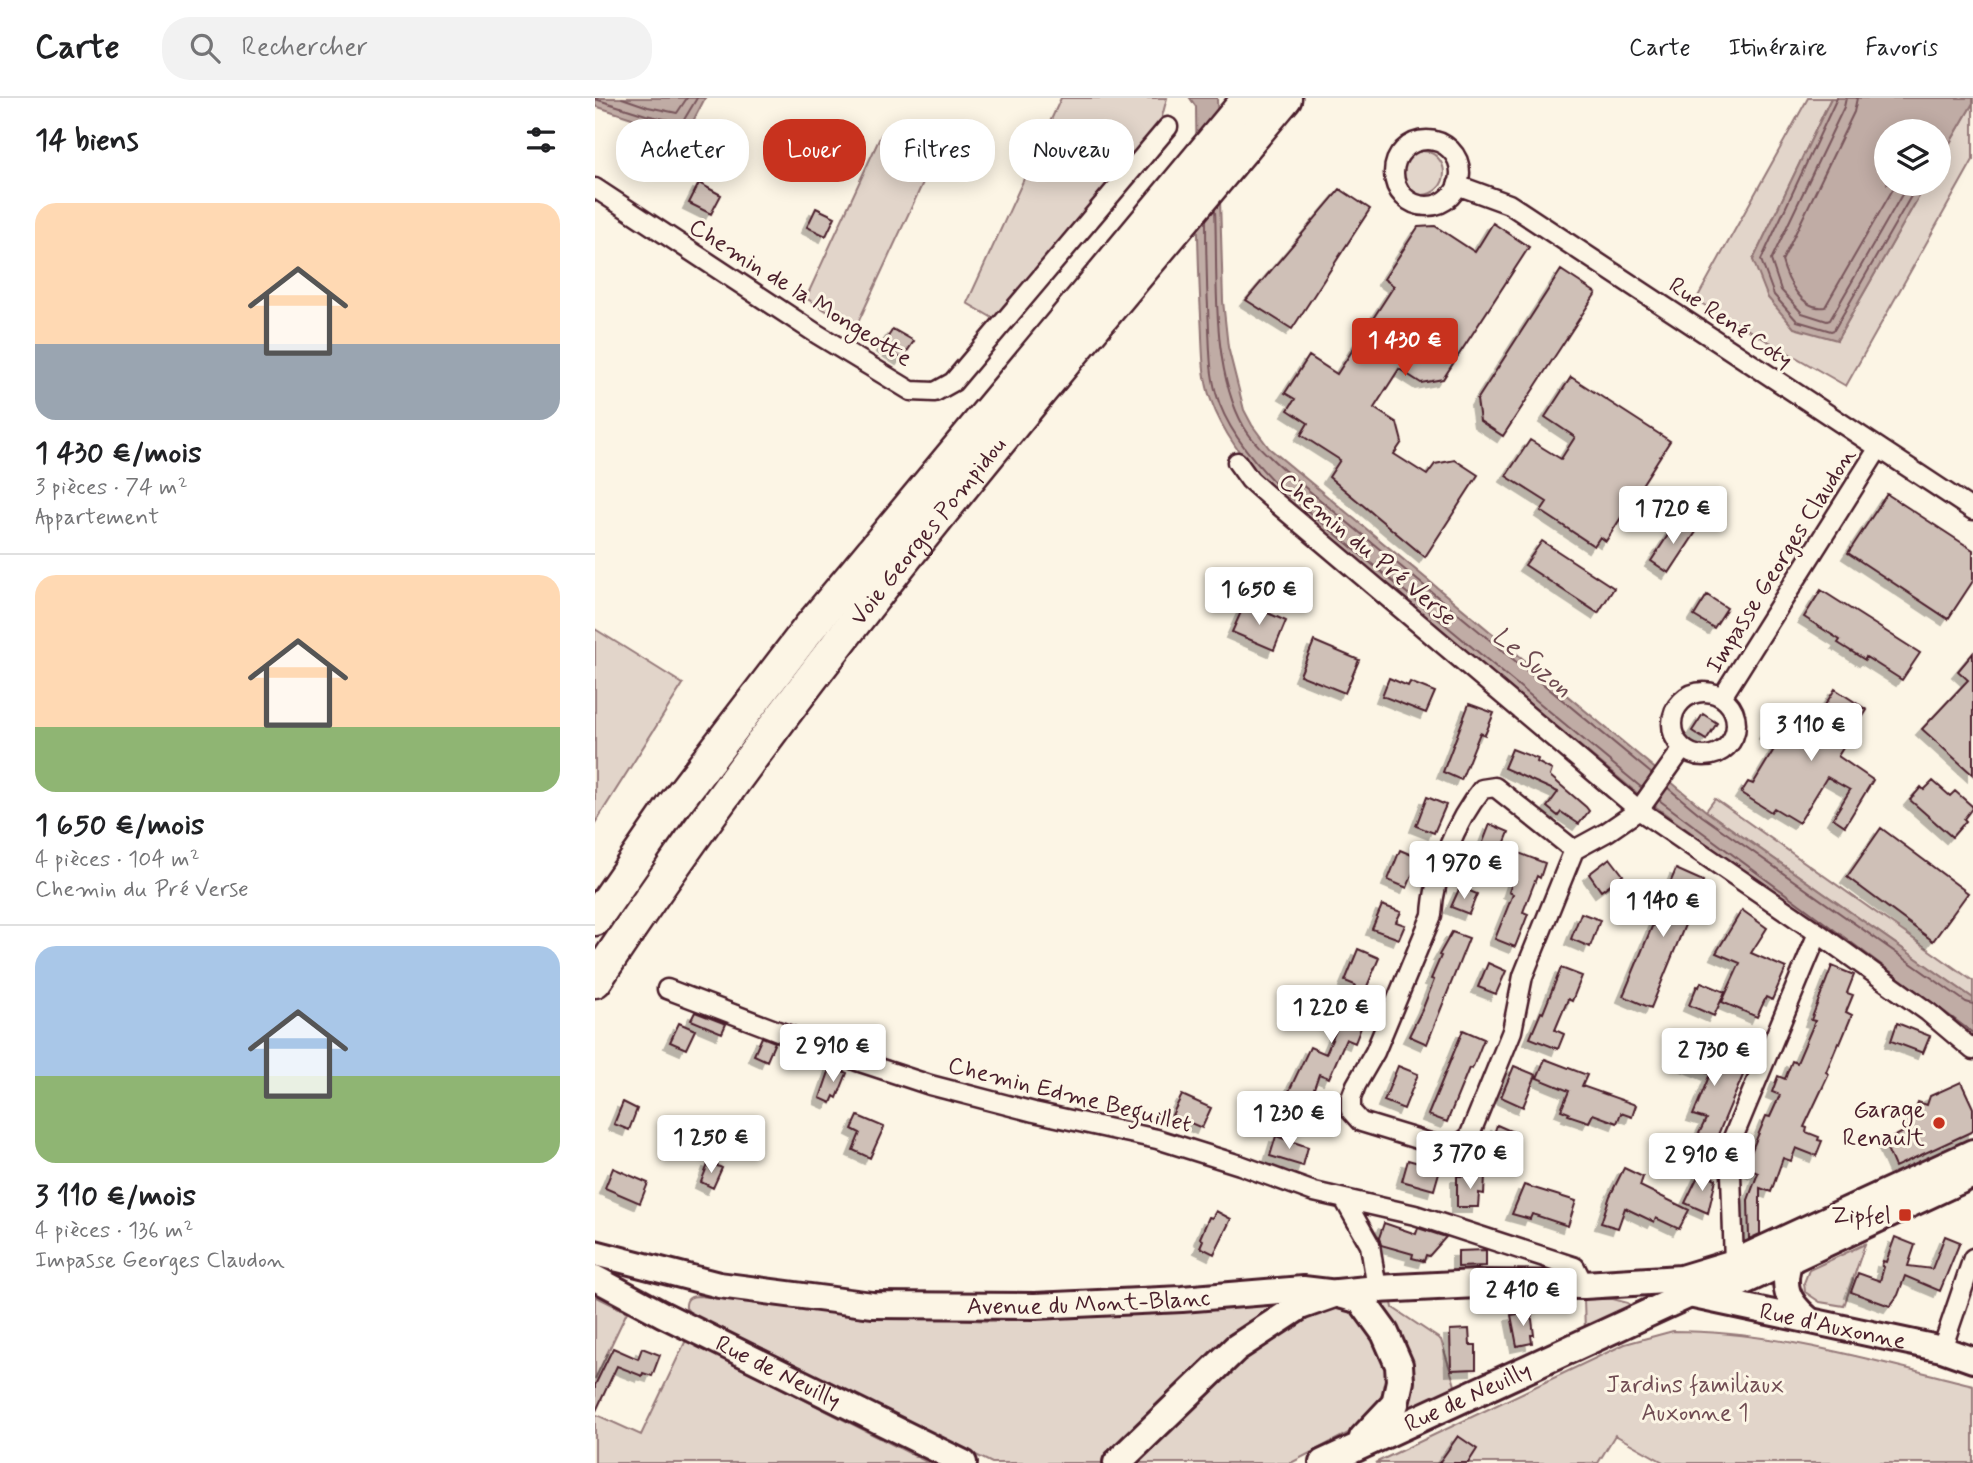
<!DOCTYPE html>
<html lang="fr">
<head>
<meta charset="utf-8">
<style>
  :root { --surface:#fff; --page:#f2f2f2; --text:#202124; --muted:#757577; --line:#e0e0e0; --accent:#c8321e }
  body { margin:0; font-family:Mynerve,sans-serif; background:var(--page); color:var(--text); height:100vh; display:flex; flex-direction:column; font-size:26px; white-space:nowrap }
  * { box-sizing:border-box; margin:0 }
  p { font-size:23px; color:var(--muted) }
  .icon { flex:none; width:38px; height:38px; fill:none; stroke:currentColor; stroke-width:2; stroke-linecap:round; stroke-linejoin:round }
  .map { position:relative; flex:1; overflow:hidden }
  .panel { display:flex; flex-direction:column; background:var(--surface); width:595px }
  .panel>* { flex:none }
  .hud { position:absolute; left:21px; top:21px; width:665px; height:63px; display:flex; gap:14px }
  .fabs { position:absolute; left:1279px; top:21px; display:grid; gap:14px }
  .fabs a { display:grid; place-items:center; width:77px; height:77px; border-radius:50%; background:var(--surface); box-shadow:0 4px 18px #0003; font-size:35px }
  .price { position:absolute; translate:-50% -60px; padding:0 16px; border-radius:7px; background:#fff; color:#222; font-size:23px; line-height:46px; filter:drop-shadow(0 2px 4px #0008) }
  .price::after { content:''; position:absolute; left:50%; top:42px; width:21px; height:16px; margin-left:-10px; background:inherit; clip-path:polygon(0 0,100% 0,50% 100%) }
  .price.selected { background:var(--accent); color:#fff }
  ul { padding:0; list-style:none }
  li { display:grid; align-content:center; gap:14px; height:371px; padding:0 35px }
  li+li { border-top:2px solid var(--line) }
  li span { display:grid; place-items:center; height:217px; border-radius:21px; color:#555 }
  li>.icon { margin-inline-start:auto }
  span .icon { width:126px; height:126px; fill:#fffc; stroke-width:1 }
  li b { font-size:30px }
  h2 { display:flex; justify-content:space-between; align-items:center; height:84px; padding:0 35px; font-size:30px }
  .pill { padding:0 24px; border-radius:28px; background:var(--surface); box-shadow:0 4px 18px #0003; font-size:24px; line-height:63px }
  .pill.selected { background:var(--accent); color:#fff }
  header { display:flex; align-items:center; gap:42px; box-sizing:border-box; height:98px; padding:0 35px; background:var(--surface); border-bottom:2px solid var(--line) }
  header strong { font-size:33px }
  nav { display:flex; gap:38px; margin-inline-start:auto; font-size:24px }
  .search { width:490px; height:63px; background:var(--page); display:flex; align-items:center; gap:18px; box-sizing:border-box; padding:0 24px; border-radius:28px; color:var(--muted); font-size:26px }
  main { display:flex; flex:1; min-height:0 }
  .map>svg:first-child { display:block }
</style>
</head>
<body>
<header>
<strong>Carte</strong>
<div class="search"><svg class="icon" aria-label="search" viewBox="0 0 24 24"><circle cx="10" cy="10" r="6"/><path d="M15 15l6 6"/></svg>Rechercher</div>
<nav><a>Carte</a><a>Itinéraire</a><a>Favoris</a></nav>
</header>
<main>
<section class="panel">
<h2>14 biens<svg class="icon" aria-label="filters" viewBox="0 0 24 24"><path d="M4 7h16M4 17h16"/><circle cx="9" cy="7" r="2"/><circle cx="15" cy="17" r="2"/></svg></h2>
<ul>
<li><span style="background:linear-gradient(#ffd9b3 65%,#9aa5b1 0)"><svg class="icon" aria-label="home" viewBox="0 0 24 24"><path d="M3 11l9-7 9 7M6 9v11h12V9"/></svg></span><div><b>1 430 €/mois</b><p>3 pièces · 74 m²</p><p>Appartement</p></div></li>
<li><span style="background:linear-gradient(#ffd9b3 70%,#8fb573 0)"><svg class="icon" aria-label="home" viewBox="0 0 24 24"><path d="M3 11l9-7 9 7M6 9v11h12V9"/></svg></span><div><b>1 650 €/mois</b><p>4 pièces · 104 m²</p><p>Chemin du Pré Verse</p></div></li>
<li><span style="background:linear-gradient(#a9c7e8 60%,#8fb573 0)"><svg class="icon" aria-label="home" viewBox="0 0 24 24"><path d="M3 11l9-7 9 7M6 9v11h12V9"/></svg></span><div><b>3 110 €/mois</b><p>4 pièces · 136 m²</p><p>Impasse Georges Claudon</p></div></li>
</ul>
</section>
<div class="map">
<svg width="1378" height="1365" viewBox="0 0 1378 1365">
  <defs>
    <filter id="shadow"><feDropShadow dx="-6" dy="6" stdDeviation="0" flood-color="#0004"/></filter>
  </defs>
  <rect width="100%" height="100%" fill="#fcf5e5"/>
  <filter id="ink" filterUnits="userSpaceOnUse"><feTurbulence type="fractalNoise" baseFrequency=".0143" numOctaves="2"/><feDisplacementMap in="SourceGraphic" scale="14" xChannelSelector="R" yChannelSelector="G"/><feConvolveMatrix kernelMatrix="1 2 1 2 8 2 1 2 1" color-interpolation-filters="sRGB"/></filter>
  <g filter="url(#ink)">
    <path fill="#e2d5ca" stroke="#967a7a" stroke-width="2" d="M466 0H572L565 26 403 223 372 205Z
      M1213 0H1236L1158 162 1242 242 1331 86H1344V64L1378 5V62L1251 288 1101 202Z
      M286 37 338 63 260 231 211 200Z
      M805 75a22 22 0 1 1 44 0a22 22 0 1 1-44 0Z
      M0 531 88 586 0 725Z
      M1120 701 1378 883V900L1111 713Z
      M1270 1146 1249 1208 1225 1204 1210 1194 1209 1185 1214 1172Z
      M0 1198 32 1214 0 1281Z
      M104 1198 267 1216 395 1223 614 1211 681 1206 687 1208 580 1293 509 1365H397L96 1216 91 1210C90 1200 96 1198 104 1198Z
      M780 1199H796L798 1210 846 1242 862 1294 797 1323 805 1310Z
      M989 1201H1018L1033 1205 1035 1209 990 1235Z
      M739 1208 759 1211 790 1254 795 1296 763 1330 696 1365H535L638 1266 698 1223Z
      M1078 1233C1179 1233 1280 1263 1378 1287V1365H1070L1020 1337 1003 1365H780L1030 1246Z
      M91 1242 334 1365H0V1316L46 1337Z"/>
    <path fill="#c0aca5" stroke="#917474" stroke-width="2" d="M0 0H110L93 33 49 24 0 8Z
      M595 0H622L628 203 633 249 649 312 657 327 674 350 1111 713 1378 900V944L1354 924 1042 695 679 394C653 368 629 338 616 302 606 276 608 245 606 218 602 148 602 78 601 9Z
      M1236 0H1378V5L1344 64V33H1292V86H1331L1242 242 1199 230 1173 200 1158 162Z"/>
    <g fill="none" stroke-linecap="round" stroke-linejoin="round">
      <path stroke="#79575c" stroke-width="2" d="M27 0 53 9 82 15 92 0
        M1242 0 1166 162 1179 197 1202 223 1236 233 1239 232 1323 86
        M1251 0 1249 9 1176 162 1186 192 1207 215 1232 223 1235 222 1313 86
        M1262 0 1259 14 1187 163C1192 182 1207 213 1230 209L1301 86
        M0 1 51 17 87 25 102 0
        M620 111C623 177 615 270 649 329 659 346 675 359 689 372L1057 676
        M611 122C611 159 612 195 614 231 615 253 615 274 621 295 631 331 658 363 684 389L1047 690
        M1073 690 1107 718 1371 904 1378 906
        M1064 702 1378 935"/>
    </g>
    <path fill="#cfc0b7" stroke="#4a1f2b" stroke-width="2" filter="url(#shadow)" d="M104 85 126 97 116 116 94 105Z
      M745 91 775 111 697 231 651 202Z
      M221 110 240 119 231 138 212 129Z
      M898 125 934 149 848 281 826 285 804 271 779 310 802 325 807 344 799 356 832 377 840 366 860 362 883 377 830 459 734 379 745 362 706 337 713 325 693 312 700 301 690 295 714 258 742 276 799 188 789 181 823 129 840 128 880 154Z
      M966 172 1001 195 908 338 885 323 882 302Z
      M298 231 319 243 307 261 287 248Z
      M976 279 1075 343 1011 443 1005 439 999 448 946 413 952 404 911 378 935 342 966 361 980 339 950 319Z
      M1292 396 1378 452V483L1353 521 1253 455Z
      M1083 422 1101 434 1074 475 1056 463Z
      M947 443 1019 490 1003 515 930 467Z
      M1226 492 1325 555 1307 582 1271 559 1270 562 1243 545 1245 542 1209 519Z
      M1112 497 1132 510 1119 530 1099 518Z
      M650 505 691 523 679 552 637 534Z
      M719 543 764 562 750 595 705 577Z
      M1378 555V677L1327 631 1373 582 1363 573Z
      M794 580 813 588 815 584 840 594 831 615 787 598Z
      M1240 591 1272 612 1243 658 1278 682 1250 728 1238 720 1255 692 1232 679 1204 725 1179 710 1176 714 1146 695 1153 684 1158 686 1184 643 1170 635 1180 619 1211 638Z
      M874 606 899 615 890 637 885 635 866 682 848 674Z
      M1108 616 1122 625 1111 642 1097 633Z
      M917 651 943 661 942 664 957 672 955 678 991 709 994 713 984 726 966 714 963 718 952 709 963 694 909 670Z
      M1338 683 1355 698 1360 693 1378 709 1369 721 1371 723 1357 739 1315 702 1326 689 1329 692Z
      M832 699 851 707 839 735 821 728Z
      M895 726 914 734 908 749 950 765 945 780 942 778 928 814 933 816 920 849 900 841 918 796 914 794 920 776 882 760Z
      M1286 730 1373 795 1338 843 1252 779Z
      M805 752 824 760 812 790 793 782Z
      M1015 760 1028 777 1006 793 994 776Z
      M1081 771 1108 783 1056 910 1028 898Z
      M865 789 882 796 874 816 856 809Z
      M787 807 806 814 801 824 810 827 804 841 777 831Z
      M1147 812 1172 830 1156 855 1191 870 1177 902 1171 899 1162 919 1127 904 1145 865 1121 855Z
      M986 815 1005 822 995 849 976 841Z
      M857 834 874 840 832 946 814 938 828 910 839 882 836 881 846 858 844 857Z
      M763 851 784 860 763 910 772 914 760 945 751 941 734 980 724 976 716 999 731 1005 722 1026 685 1012 715 949 731 956 760 887 750 883Z
      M893 865 911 873 901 896 883 889Z
      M1237 868 1259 877 1252 895 1258 897 1251 914 1257 917 1245 946 1243 945 1231 974 1234 976 1209 1029 1212 1030 1211 1034 1224 1039 1223 1042 1227 1043 1221 1058 1201 1050 1196 1063 1188 1060 1176 1094 1165 1090V1136L1154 1141 1153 1102 1163 1075 1147 1068 1151 1057 1154 1059 1171 1018 1175 1019 1185 997 1177 994 1183 978 1190 981 1197 963 1202 965 1220 923 1216 922Z
      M966 870 987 878 977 903 973 901 960 932 969 936 963 951 935 940 946 914 948 915Z
      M1106 884 1130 894 1119 918 1094 907 1102 888 1104 889Z
      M100 914 131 926 127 935 96 922Z
      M84 925 100 932 91 951 75 944Z
      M1302 925 1335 938 1328 955 1296 943Z
      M868 932 889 941 877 971 874 970 852 1024 833 1017Z
      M1113 933 1130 940 1128 944 1157 956 1109 1070 1091 1062 1111 1021 1098 1017 1115 976 1087 965 1098 938 1109 943Z
      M167 939 180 944 172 963 159 957Z
      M950 961 992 977 987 988 1041 1007 1037 1019 1026 1015 1022 1025 998 1016 994 1024 973 1017 974 1015 966 1012 974 993 942 980Z
      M236 968 252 975 242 1000 239 998 236 1005 225 1000Z
      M803 968 823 976 809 1011 789 1003Z
      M919 968 941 977 928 1009 906 999Z
      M1366 984 1378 1010V1033L1300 1069 1289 1044 1312 1032 1323 1004 1332 1007 1335 998Z
      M587 997 616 1010 607 1030 577 1017Z
      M28 1004 42 1011 34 1032 19 1026Z
      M263 1018 289 1029 275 1060 258 1052 265 1035 257 1031Z
      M902 1027 918 1034 907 1062 892 1056Z
      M681 1038 713 1049 708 1068 675 1058Z
      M813 1062 845 1071 839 1092 807 1083Z
      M114 1064 127 1070 118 1090 106 1084Z
      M18 1070 53 1085 45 1105 10 1090Z
      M1029 1070 1048 1079 1045 1088 1094 1112 1084 1131 1061 1120 1059 1124 1030 1110 1023 1130 1006 1125 1015 1098Z
      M1105 1074 1121 1081 1113 1115 1090 1105Z
      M862 1078H890L889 1096 884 1095 883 1109H862Z
      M929 1087 981 1103 973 1128 937 1116 935 1121 917 1116Z
      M621 1113 636 1121 619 1156 605 1149 608 1142 605 1140 614 1119 617 1120Z
      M789 1125 821 1136 823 1130 851 1139 834 1158 831 1157 829 1163 817 1160 818 1156 786 1147 784 1140Z
      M1350 1138 1365 1144 1345 1193 1310 1178 1303 1197 1295 1208 1256 1194 1263 1175 1285 1183 1289 1169 1287 1168 1288 1163 1291 1164 1300 1139 1320 1147 1313 1168 1337 1171Z
      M891 1152V1168L863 1169V1153Z
      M936 1214 939 1237H936L937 1245 922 1248 916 1217Z
      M874 1231 875 1247H881V1271L856 1272 855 1232Z
      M18 1250 43 1261 47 1250 65 1257 57 1278 48 1275 47 1278 22 1268 0 1315V1287Z
      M863 1338 882 1351 873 1365H844Z"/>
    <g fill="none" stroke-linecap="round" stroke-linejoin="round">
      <defs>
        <path id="street" d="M799 75a33 33 0 1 1 66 0a33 33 0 1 1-66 0Z
          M862 87 914 106 1378 412
          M0 90 222 236 316 293 340 294 358 284 573 29
          M642 364 655 382 673 398 1044 712 1223 835 1333 914 1378 952
          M1077 626a32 32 0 1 1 64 0a32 32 0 1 1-64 0Z
          M1127 599 1283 351
          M979 752 900 689 887 691C861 723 839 775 837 817L780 954 761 987 756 1000V1013L766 1024 845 1048H862L874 1039 917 933 928 878 979 752 1012 734 1044 712 1088 650
          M72 891 262 963 335 987 439 1014 562 1041 645 1067 719 1094 820 1117 980 1169 989 1187
          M749 1101 775 1147 782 1191
          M1139 1165 1135 1047 1223 835
          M1347 1251 1378 1160"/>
        <g id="secondary">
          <path id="s1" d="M0 1155 124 1187 277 1207 440 1208 587 1201 708 1191 742 1195"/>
          <path d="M1195 1162C1186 1188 1192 1203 1212 1220"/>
          <path id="s2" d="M0 1180 67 1216 369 1365"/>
          <path id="s3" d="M1099 1198 1347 1251 1378 1262"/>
        </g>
        <g id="primary">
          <path d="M1106 1195 1136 1189 1378 1076"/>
          <path d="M744 1196 766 1202 790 1235 804 1267 805 1283 800 1306 768 1340"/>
          <path d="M522 1365 641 1250 705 1208 742 1195 782 1191 882 1186 989 1187 1086 1181 1139 1165 1378 1055"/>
          <path id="s4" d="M728 1365 1123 1183"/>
        </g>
        <g id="highway">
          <path d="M0 821 78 708 215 529 654 0"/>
          <path id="s5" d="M0 883C206 570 451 287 690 0"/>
        </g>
      </defs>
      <use href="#street" stroke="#4a1f2b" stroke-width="23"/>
      <use href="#secondary" stroke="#4a1f2b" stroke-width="30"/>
      <use href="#primary" stroke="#4a1f2b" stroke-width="32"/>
      <use href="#highway" stroke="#4a1f2b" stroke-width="37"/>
      <use href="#street" stroke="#fcf5e5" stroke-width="18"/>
      <use href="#secondary" stroke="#fcf5e5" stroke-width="24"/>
      <use href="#primary" stroke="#fcf5e5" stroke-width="26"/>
      <use href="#highway" stroke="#fcf5e5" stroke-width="32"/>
    </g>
  </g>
  <g fill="#c8321e" stroke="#fcf5e5" stroke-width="2.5">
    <circle cx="1344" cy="1025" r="7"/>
    <rect x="1303" y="1110" width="14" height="14" rx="3.5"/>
  </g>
  <g text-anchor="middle" stroke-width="6" stroke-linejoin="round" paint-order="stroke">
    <g font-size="24" fill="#4a1f2b" stroke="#fcf5e5">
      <text transform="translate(206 194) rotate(32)" y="8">Chemin de la Mongeotte</text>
      <text transform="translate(1136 224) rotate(34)" y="8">Rue René Coty</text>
      <text dy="8" stroke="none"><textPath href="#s5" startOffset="560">Voie Georges Pompidou</textPath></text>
      <text transform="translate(773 451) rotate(40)" y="8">Chemin du Pré Verse</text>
      <text transform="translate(1185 462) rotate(-58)" y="8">Impasse Georges Claudon</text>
      <text transform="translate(475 996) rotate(14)" y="8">Chemin Edme Beguillet</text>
      <text dy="8" stroke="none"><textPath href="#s1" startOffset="499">Avenue du Mont-Blanc</textPath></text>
      <text dy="8" stroke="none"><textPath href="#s3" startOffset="142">Rue d'Auxonne</textPath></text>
      <text dy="8" stroke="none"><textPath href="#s2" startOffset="206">Rue de Neuilly</textPath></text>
      <text dy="8" stroke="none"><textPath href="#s4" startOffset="159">Rue de Neuilly</textPath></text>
    </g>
    <g font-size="24" fill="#4a1f2b" stroke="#fcf5e5" text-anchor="end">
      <text x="1330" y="1019">Garage<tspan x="1330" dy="28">Renault</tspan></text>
      <text x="1296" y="1125">Zipfel</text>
    </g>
    <g font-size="24" fill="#704c53" stroke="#fcf5e5">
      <text x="1100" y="1294">Jardins familiaux<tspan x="1100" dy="28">Auxonne 1</tspan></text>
    </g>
    <g font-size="26" font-style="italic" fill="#6d4950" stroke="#fcf5e5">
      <text transform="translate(938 563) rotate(39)" y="9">Le Suzon</text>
    </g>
  </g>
</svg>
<div class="fabs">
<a><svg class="icon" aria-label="layers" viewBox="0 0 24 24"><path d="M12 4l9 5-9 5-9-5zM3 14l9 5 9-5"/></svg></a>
</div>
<b class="price selected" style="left:810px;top:280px">1 430 €</b>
<b class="price" style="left:1078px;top:448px">1 720 €</b>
<b class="price" style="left:664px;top:529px">1 650 €</b>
<b class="price" style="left:1216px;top:665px">3 110 €</b>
<b class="price" style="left:869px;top:803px">1 970 €</b>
<b class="price" style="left:1068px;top:841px">1 140 €</b>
<b class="price" style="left:736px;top:947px">1 220 €</b>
<b class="price" style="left:238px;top:986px">2 910 €</b>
<b class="price" style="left:1119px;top:990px">2 730 €</b>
<b class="price" style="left:694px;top:1053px">1 230 €</b>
<b class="price" style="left:116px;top:1077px">1 250 €</b>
<b class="price" style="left:875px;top:1093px">3 770 €</b>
<b class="price" style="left:1107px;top:1095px">2 910 €</b>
<b class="price" style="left:928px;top:1230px">2 410 €</b>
<div class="hud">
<a class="pill">Acheter</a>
<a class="pill selected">Louer</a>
<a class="pill">Filtres</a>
<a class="pill">Nouveau</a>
</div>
</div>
</main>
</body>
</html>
